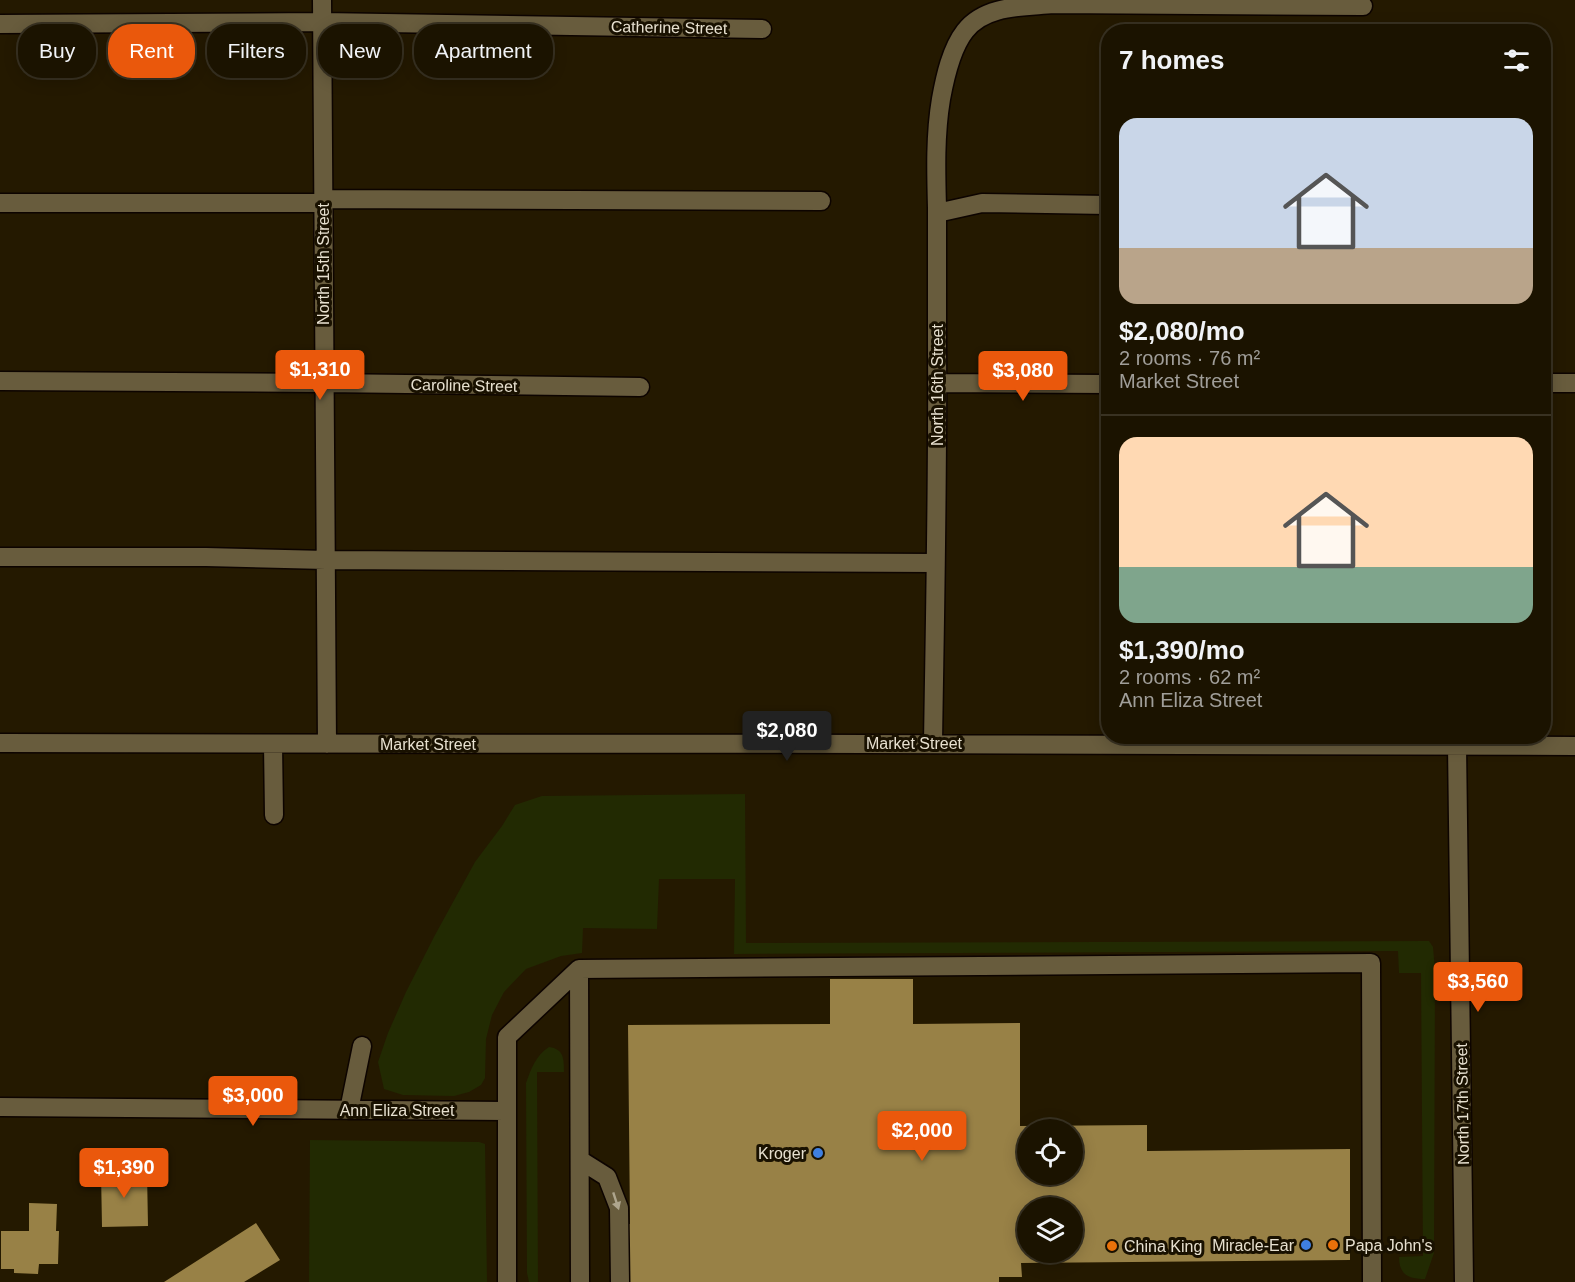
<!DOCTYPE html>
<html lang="en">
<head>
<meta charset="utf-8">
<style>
  :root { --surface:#1b1300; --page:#28200f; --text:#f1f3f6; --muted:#a09e99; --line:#393222; --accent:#ea580c }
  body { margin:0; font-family:Helvetica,sans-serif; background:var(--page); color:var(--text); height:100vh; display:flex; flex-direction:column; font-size:22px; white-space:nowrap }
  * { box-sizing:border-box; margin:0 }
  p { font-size:20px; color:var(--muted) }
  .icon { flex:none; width:33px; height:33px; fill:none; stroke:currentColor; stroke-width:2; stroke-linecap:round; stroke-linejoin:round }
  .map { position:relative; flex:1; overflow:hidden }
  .drawer { position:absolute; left:1101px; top:24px; width:450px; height:720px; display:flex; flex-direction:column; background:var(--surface); border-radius:24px; box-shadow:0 3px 15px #0003,0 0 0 2px var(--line) }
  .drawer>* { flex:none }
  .top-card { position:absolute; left:18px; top:24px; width:570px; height:54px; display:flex; gap:12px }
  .fabs { position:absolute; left:1017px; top:1119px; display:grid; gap:12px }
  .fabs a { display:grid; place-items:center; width:66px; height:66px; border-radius:50%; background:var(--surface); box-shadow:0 3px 15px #0003,0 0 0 2px var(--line); font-size:30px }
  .price { position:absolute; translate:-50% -51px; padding:0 14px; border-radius:6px; background:var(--accent); color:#fff; font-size:20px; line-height:39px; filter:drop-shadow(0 2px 3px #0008) }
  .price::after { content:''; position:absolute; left:50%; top:36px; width:18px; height:14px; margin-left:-9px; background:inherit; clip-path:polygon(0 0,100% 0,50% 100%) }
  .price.current { background:#222; color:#fff }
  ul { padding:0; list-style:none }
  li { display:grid; align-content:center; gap:12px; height:318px; padding:0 18px }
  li+li { border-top:2px solid var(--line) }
  li span { display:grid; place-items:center; height:186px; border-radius:18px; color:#555 }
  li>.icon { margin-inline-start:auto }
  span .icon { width:108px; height:108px; fill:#fffc; stroke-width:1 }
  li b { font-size:26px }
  h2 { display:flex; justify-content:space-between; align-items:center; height:72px; padding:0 18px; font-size:26px }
  .tag { padding:0 21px; border-radius:24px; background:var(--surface); box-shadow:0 3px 15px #0003,0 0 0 2px var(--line); font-size:21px; line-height:54px }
  .tag.current { background:var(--accent); color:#fff }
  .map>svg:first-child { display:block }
</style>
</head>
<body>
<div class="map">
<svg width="1575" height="1282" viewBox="0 0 1575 1282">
  <rect width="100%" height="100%" fill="#241900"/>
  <path fill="#222a02" d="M745 794 746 943 1429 941 1433 947 1435 970 1434 1253 1425 1279C1409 1279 1399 1275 1399 1257L1423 1256 1421 973H1399L1398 951 734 954 735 879H659L657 929 583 928 582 953 561 956 526 969 504 992 492 1015 486 1039 485 1078 481 1085 469 1092 454 1096 403 1095 384 1089 378 1062 388 1033 406 992 435 935 475 862 502 826 515 805 542 796Z
    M549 1047C564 1049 564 1059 564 1072H537L538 1282H529L527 1273 526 1083C531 1069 536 1055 549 1047Z
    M310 1140 479 1142 485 1144 487 1282H309Z"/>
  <path fill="#988146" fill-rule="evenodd" d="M830 979H913V1024L1020 1023V1126L1147 1125V1151L1350 1149V1260L1021 1263 1022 1277H999V1282H630L629 1257 610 1258V1224H630L628 1025 830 1024ZM1028 1130H1072V1174H1028ZM1028 1208H1072V1252H1028Z
    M101 1172H147L148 1226 102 1227Z
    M29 1203 57 1204 56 1231H59L58 1264H39L38 1274 14 1273V1269H1V1231H29Z
    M256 1223 280 1260 244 1282H164Z"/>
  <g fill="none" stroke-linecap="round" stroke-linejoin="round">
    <defs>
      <path id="minor" d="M322 0 327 744
        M0 24 322 22 762 29
        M323 199 821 201
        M0 203H323
        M937 213 982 203 1108 205
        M0 381 324 383 640 387
        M937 383 1108 384
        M1544 383H1575
        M0 557H206L326 560 935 563
        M0 743C525 745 1050 742 1575 746
        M933 743C935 610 938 477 937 344 937 299 937 253 937 208 936 171 935 135 941 99 945 77 951 49 965 31 985 5 1023 7 1053 4L1363 6
        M273 744 274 815
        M1457 745 1464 1282
        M579 969 580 1282
        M0 1107 506 1111
        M349 1110 362 1046
        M580 1160 607 1177 619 1208 620 1282
        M507 1282V1037L579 969 1371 963 1372 1282"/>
    </defs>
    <use href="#minor" stroke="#0d0400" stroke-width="21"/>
    <use href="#minor" stroke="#685c3d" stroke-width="18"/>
  </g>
  <defs><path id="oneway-solid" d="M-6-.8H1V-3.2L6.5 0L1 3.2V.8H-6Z" transform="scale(1.5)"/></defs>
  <use fill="#aea58d" href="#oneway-solid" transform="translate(616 1201) rotate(72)"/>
  <g fill="#3f7fe0" stroke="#191100" stroke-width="2">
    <circle cx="818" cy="1153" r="6"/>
    <circle cx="1306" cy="1245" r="6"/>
  </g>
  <g fill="#e8710a" stroke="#191100" stroke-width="2">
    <circle cx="1333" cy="1245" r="6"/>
    <circle cx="1112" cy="1246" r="6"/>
  </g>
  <g text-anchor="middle" stroke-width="6" stroke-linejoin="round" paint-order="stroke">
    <g font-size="16" fill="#e7e0cf" stroke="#191100">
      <text transform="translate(669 27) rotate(1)" y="6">Catherine Street</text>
      <text transform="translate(323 264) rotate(-90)" y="6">North 15th Street</text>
      <text transform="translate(464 385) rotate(1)" y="6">Caroline Street</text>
      <text transform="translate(937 385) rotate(-90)" y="6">North 16th Street</text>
      <text x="914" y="749">Market Street</text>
      <text x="428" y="750">Market Street</text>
      <text transform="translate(1462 1104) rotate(-91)" y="6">North 17th Street</text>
      <text x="397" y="1116">Ann Eliza Street</text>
    </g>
    <g font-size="16" fill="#e7e0cf" stroke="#191100" text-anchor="end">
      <text x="806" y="1159">Kroger</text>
      <text x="1294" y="1251">Miracle-Ear</text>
      <text x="1345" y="1251" text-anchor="start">Papa John's</text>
      <text x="1124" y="1252" text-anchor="start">China King</text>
    </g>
  </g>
</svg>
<div class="fabs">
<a><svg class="icon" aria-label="locate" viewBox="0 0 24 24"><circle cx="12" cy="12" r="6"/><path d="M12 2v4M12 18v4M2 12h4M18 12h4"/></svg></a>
<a><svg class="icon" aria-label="layers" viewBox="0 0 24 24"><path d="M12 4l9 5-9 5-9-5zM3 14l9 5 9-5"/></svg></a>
</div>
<b class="price" style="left:320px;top:401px">$1,310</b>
<b class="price" style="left:1023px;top:402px">$3,080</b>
<b class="price current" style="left:787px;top:762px">$2,080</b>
<b class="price" style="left:1478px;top:1013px">$3,560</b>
<b class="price" style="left:253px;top:1127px">$3,000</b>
<b class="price" style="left:922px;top:1162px">$2,000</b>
<b class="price" style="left:124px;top:1199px">$1,390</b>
<div class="top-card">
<a class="tag">Buy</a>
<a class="tag current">Rent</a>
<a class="tag">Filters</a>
<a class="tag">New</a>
<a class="tag">Apartment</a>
</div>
<section class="drawer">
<h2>7 homes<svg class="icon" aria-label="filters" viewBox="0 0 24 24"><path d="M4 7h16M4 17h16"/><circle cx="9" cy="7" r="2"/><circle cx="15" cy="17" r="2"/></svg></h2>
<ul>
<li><span style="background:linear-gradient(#c9d6e8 70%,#b9a48a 0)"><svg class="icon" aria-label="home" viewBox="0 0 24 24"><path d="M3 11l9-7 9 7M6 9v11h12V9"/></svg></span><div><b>$2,080/mo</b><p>2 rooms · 76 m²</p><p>Market Street</p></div></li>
<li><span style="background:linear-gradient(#ffd9b3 70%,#7fa58c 0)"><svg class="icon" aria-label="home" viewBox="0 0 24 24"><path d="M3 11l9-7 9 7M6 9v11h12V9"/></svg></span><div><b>$1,390/mo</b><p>2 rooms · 62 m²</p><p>Ann Eliza Street</p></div></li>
</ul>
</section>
</div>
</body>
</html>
